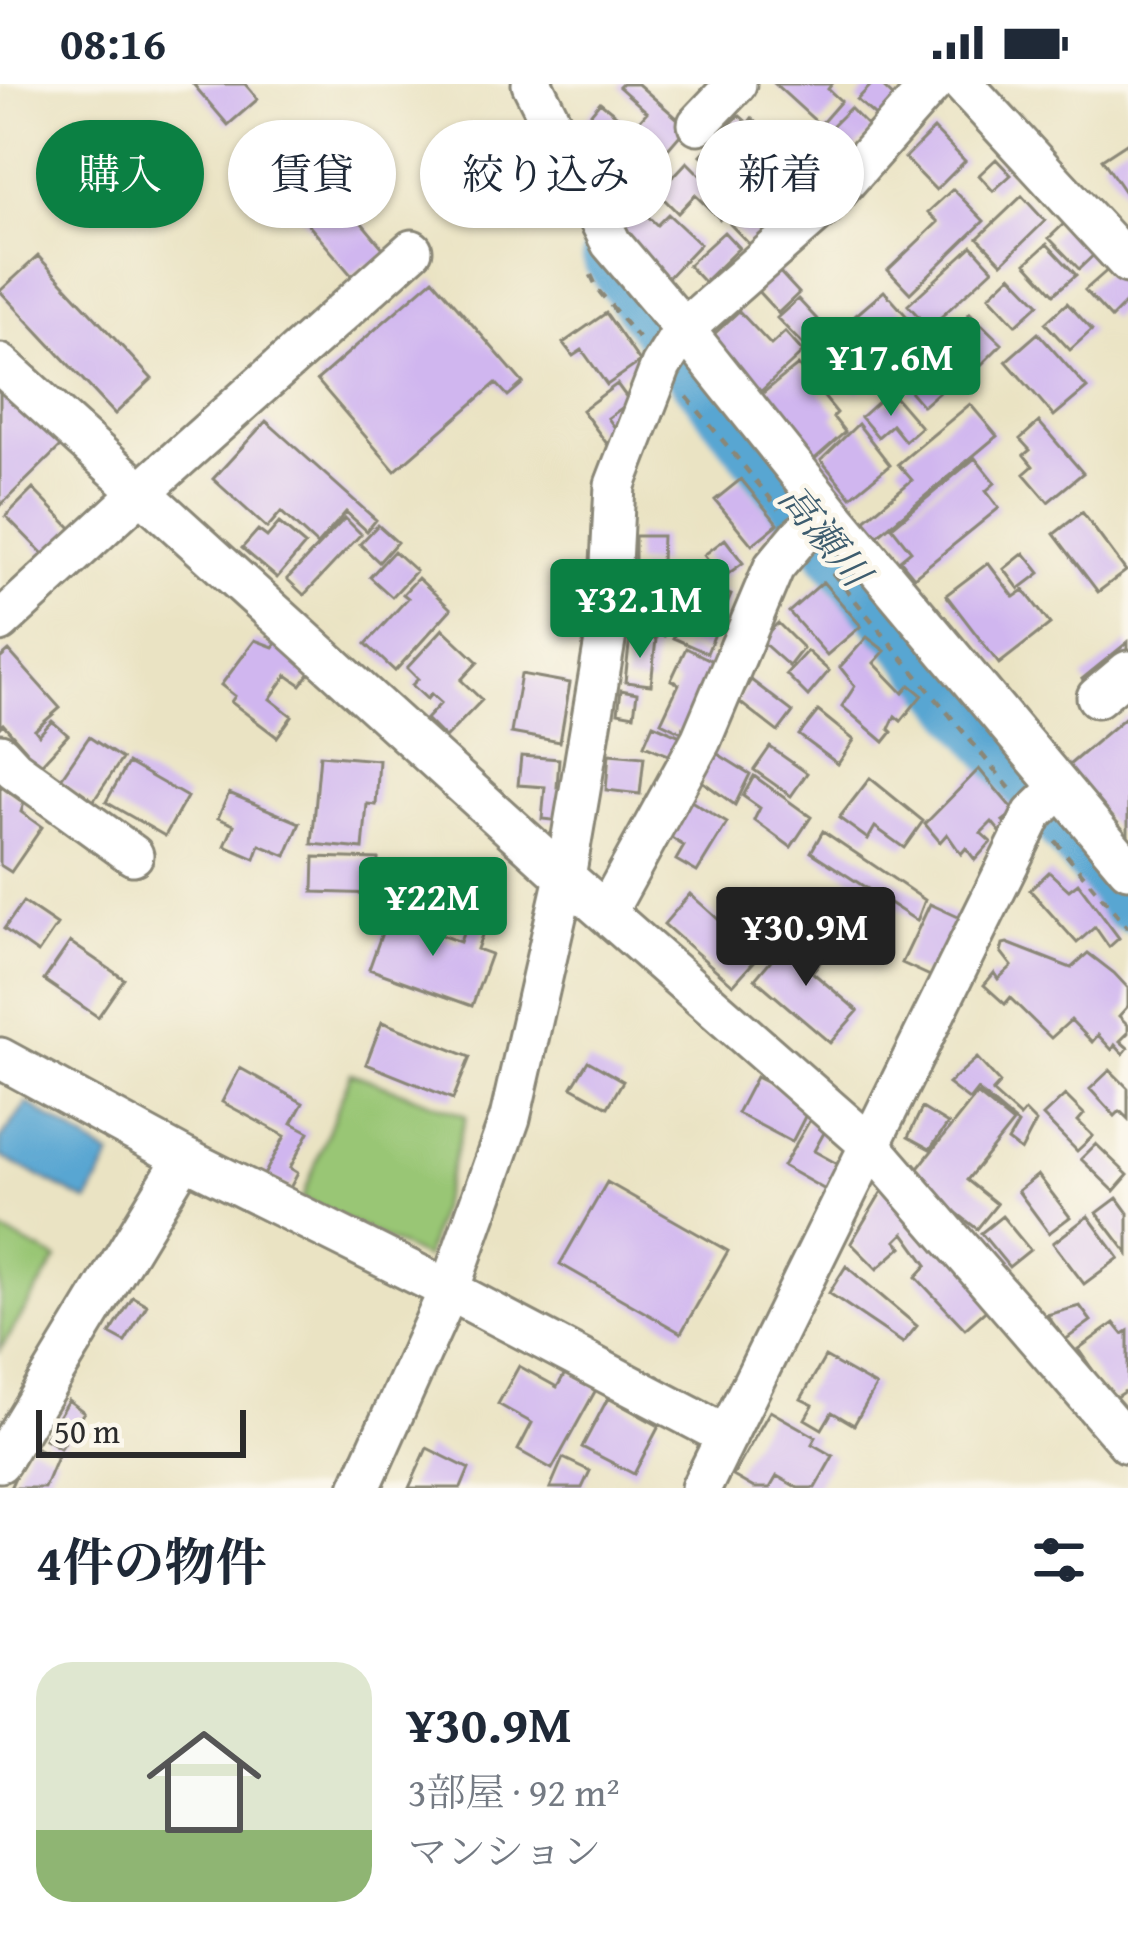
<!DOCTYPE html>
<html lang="ja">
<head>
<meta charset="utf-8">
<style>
  :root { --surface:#fff; --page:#f2f2f3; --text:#1f2937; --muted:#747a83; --line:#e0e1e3; --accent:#0b8043 }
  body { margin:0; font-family:"Gentium Book Plus","Noto Serif JP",serif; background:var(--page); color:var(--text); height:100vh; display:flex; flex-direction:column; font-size:45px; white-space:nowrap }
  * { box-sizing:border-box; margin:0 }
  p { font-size:39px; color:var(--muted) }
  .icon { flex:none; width:66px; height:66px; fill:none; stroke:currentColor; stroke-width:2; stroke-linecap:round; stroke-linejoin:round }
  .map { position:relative; height:1404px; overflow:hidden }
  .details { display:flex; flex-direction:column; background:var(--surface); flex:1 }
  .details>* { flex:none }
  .guide { position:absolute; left:36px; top:36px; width:1056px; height:108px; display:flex; gap:24px }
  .scale { position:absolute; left:36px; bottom:30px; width:210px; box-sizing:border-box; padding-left:12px; border:6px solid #2b2b2b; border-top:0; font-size:33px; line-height:42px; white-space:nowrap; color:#2b2b2b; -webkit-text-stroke:9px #fbf7ec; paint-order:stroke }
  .price { position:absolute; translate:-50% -102px; padding:0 27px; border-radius:12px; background:var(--accent); color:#fff; font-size:39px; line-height:78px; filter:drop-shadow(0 3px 6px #0008) }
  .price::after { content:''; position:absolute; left:50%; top:72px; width:36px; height:27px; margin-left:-18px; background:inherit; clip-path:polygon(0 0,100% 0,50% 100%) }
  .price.active { background:#222; color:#fff }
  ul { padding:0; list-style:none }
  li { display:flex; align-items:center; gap:36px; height:300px; padding:0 36px }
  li+li { border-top:3px solid var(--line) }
  li span { display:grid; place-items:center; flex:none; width:336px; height:240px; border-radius:36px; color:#555 }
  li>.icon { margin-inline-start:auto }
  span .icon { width:144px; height:144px; fill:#fffc; stroke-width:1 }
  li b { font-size:51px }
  h2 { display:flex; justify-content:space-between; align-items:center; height:144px; padding:0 36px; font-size:51px }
  .tag { padding:0 42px; border-radius:54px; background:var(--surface); box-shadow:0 3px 9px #0004; font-size:42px; line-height:108px }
  .tag.active { background:var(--accent); color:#fff }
  .status { display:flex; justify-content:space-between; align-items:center; height:84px; padding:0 60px; background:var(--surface); direction:ltr }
  .status svg { height:33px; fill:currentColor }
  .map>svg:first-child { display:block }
</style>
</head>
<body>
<div class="status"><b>08:16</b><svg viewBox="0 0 49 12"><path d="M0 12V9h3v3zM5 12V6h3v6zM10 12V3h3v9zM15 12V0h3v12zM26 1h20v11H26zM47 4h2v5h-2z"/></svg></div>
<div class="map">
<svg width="1128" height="1404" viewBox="0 0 1128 1404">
  <rect width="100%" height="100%" fill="#fbf7ec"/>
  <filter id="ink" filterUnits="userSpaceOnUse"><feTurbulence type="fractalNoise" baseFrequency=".00833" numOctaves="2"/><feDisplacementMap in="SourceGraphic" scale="24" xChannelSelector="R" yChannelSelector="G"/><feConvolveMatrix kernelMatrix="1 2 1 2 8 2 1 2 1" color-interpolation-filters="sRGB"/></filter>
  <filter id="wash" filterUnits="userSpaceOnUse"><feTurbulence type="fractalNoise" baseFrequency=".004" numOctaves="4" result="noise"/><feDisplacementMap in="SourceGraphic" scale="48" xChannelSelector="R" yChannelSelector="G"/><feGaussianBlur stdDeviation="2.7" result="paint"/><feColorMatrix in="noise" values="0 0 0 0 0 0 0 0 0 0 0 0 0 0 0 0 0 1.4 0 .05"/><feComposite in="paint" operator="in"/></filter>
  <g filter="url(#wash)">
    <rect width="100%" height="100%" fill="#eae3c3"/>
    <path fill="#99c674" stroke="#627850" stroke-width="3" d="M351 989 466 1032 425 1174 302 1115Z
      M0 1146 57 1175 0 1266Z"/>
    <path fill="#59a6d2" stroke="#42687e" stroke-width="3" d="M27 1019 111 1073 88 1118 0 1072V1056Z"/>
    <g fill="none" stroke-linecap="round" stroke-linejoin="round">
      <path stroke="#59a6d2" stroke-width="51" d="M607 173 651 238 872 517 1128 823"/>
    </g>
    <g id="blocks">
      <path fill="#d0b6ef" d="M193 0H245L258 15 228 41Z
        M622 0H638L687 43 649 87 619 60 647 28 619 3Z
        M775 0H832L828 5 841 17 820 41Z
        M872 0H880L900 19 882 38 857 16Z
        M600 18 626 39 602 67 577 46Z
        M850 24 873 47 843 76 821 53Z
        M739 31 748 39 752 34 767 48 773 42 787 56 764 81 773 90 748 116 701 71Z
        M934 45 965 77 936 106 905 74Z
        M814 55 839 80 814 105 789 80Z
        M1128 58V113L1102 75Z
        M996 75 1011 91 993 107 979 91Z
        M310 77 388 170 373 184 367 179 352 192 283 111 298 98 293 91Z
        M687 78 706 97 713 90 739 115 720 135 695 111 678 129 658 109Z
        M787 85 811 109 754 165 730 140Z
        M953 105 984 137 910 209 888 186 938 138 928 128Z
        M1022 112 1045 137 1002 179 978 154Z
        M639 124 657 141 668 130 700 160 666 196 616 149Z
        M1071 133 1101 164 1079 185 1049 154Z
        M724 148 739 164 704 198 688 181Z
        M1047 160 1076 191 1054 210 1026 179Z
        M972 162 993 185 929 244 908 221Z
        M38 172 152 295 115 330 0 207Z
        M1111 183 1128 202V217L1111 234 1085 206Z
        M776 184 799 209 778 229 755 204Z
        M1011 191 1039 220 1016 241 989 212Z
        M433 195 523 299 508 312 496 299 395 387 317 296Z
        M884 207 912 238 905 244 912 252 889 272 855 232Z
        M798 215 827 246 807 265 777 234Z
        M1067 219 1092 246 1070 266 1045 239Z
        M739 227 771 261 785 248 803 268 760 308 710 254Z
        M606 229 640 278 607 301 582 266 573 272 563 259Z
        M970 229 1002 260 981 281 950 250Z
        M839 249 876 291 858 308 820 266Z
        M1038 249 1087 304 1054 332 1006 277Z
        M919 256 936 276 944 270 960 290 923 322 889 283Z
        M798 281 837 329 833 333 845 348 811 378 759 312Z
        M0 299 62 361 0 422Z
        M617 300 630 318 608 334 620 351 607 360 582 326Z
        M895 313 921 343 905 357 892 341 878 353 861 333 881 315 886 321Z
        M970 320 997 352 875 454 862 438 912 396 898 380Z
        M266 337 376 436 367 447 346 428 317 461 281 428 267 444 213 395Z
        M1039 338 1083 389 1048 418 1024 390 1033 382 1024 371 1030 366 1020 355Z
        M858 340 890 381 851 413 821 376Z
        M975 374 995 399 986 407 999 424 914 493 900 476 911 467 892 443Z
        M741 395 778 440 752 461 715 416Z
        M33 405 77 450 50 477 6 432Z
        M1082 428 1126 487 1098 508 1054 450Z
        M345 434 361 450 304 511 287 495Z
        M279 439 305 461 277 494 242 464 258 446 267 453Z
        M378 441 397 458 379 478 360 460Z
        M635 452H662L661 480 635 479Z
        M725 455 743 479 721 495 704 471Z
        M394 467 416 487 392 513 370 493Z
        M1024 469 1040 489 1019 505 1004 485Z
        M988 479 1014 513 1024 506 1050 540 999 580 946 511Z
        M639 485 665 489 661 522 667 524 664 552 637 548 640 519 634 518Z
        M418 494 451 525 395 587 366 560 408 514 403 510Z
        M697 497 731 511 707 569 673 554Z
        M823 498 861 542 827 571 789 528Z
        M778 539 803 564 789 582 760 556Z
        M443 545 478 578 461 596 482 616 445 654 426 635 441 619 431 610 427 615 412 601 418 595 407 584Z
        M283 550 319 577 301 601 287 591 270 615 292 632 277 653 231 618 235 612 221 601 255 556 273 563Z
        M630 552 656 555 651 601 625 598Z
        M867 553 885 567 874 579 903 609 910 601 922 611 901 637 895 632 889 645 892 648 884 658 842 622 855 602 840 583Z
        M1128 558V582L1094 610 1082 595Z
        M686 564 721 581 694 654 661 638 679 600 671 596Z
        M9 567 60 624 35 646 39 651 52 637 68 651 33 689 18 675 26 666 3 640 0 643V575Z
        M807 567 829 587 808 612 786 590Z
        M521 590 570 599 560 658 511 649Z
        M751 596 793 628 778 648 738 617Z
        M621 606 637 609 634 631 618 628Z
        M818 627 854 656 838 680 799 651Z
        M1128 631V753L1125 755 1062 687Z
        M653 640 692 657 683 677 644 661Z
        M89 653 122 675 92 719 59 697Z
        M770 663 807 689 791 712 754 686Z
        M713 667 750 690 735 721 696 693Z
        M609 670 644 673 640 710 606 706Z
        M320 671 379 676 376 721 367 720 363 765 312 760Z
        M521 672 559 675 557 703H565L562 737 542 735 545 703 518 701Z
        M128 679 187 713 165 752 106 718Z
        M979 685 1015 728 1003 737 1008 742 1001 749 992 738 981 749 991 758 975 776 966 764 961 770 947 750 940 758 925 740Z
        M754 692 811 733 791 763 754 736 760 724 743 712Z
        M870 694 923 737 904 764 875 743 868 755 839 734Z
        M0 702 24 719 21 728 42 743 11 788 0 781Z
        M229 709 300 739 286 772 260 761 255 775 225 762 234 741 218 734Z
        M691 717 727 739 697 788 676 776 684 762 670 753Z
        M823 747 925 816 917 837 811 768Z
        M314 773 378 775 377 810 313 808Z
        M1049 788 1069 806 1078 799 1119 854 1109 863 1095 843 1077 859 1030 806Z
        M690 810 759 872 733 901 664 840Z
        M23 818 57 841 38 869 4 845Z
        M930 820 967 837 939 896 902 879Z
        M388 832 460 858 469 833 486 840 477 865 491 870 472 922 369 885Z
        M793 850 823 875 812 888 858 927 830 959 755 895Z
        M70 858 124 895 98 933 44 896Z
        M1007 859 1071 884 1088 869 1114 889 1128 904V922L1119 932 1128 941V949L1120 957 1128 964 1123 970 1115 961 1112 966 1098 951 1092 958 1071 936 1051 954 1010 914 1005 920 984 901 994 889 998 895 1012 882 1001 868 1003 860Z
        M382 938 470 973 453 1015 366 980Z
        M977 974 1000 999 992 1008 1020 1033 1025 1027 1036 1038 1021 1067 1008 1057 1018 1040 977 1006 969 1016 948 1000Z
        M588 977 623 997 608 1023 572 1003Z
        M240 984 303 1019 292 1039 309 1048 290 1084 298 1089 290 1104 264 1091 285 1052 222 1018Z
        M1110 986 1128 1004V1035L1120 1027 1115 1032 1090 1005Z
        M756 993 811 1021 792 1058 737 1029Z
        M977 1010 1013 1039 967 1096 997 1120 977 1145 911 1093Z
        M1065 1011 1084 1030 1078 1037 1093 1052 1077 1067 1043 1032Z
        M922 1024 948 1040 930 1065 908 1053Z
        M814 1029 830 1038 814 1067 843 1083 829 1108 783 1082Z
        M1096 1060 1128 1091 1114 1107 1081 1075Z
        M1038 1091 1070 1133 1049 1149 1018 1107Z
        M888 1097 998 1216 965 1245 916 1193 927 1181 904 1149 896 1157 902 1163 877 1185 851 1159Z
        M607 1098 728 1167 681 1249 560 1180Z
        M1117 1114 1128 1129V1170L1097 1129Z
        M1002 1132 1030 1166 1009 1183 981 1149Z
        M1088 1132 1119 1174 1084 1200 1053 1159Z
        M846 1182 917 1242 903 1259 829 1209Z
        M133 1213 147 1221 125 1258 110 1250Z
        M1080 1222 1091 1237 1065 1256 1047 1231Z
        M1114 1239 1123 1250 1128 1247V1305L1113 1315 1078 1265Z
        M825 1273 876 1302 854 1341 832 1328 822 1345 805 1335 813 1321 801 1315Z
        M519 1282 557 1303 567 1286 598 1302 552 1385 518 1366 532 1339 498 1320Z
        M608 1314 659 1342 634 1390 582 1363Z
        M68 1316 84 1328 60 1364 45 1355Z
        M770 1327 816 1353 812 1360 833 1372 815 1404H798L777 1392 770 1404H754L733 1392Z
        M30 1361 57 1373 44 1404H10Z
        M427 1364 469 1385 461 1404H409Z
        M563 1374 590 1387 582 1404H550Z"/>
    </g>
  </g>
  <g filter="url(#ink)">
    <use href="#blocks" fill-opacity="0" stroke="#8a8777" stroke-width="3"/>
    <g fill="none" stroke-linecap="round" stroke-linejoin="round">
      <defs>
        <path id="minor" d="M532 0 611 159 684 245 830 428 1128 784
          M963 0 1128 179
          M698 40 736 0
          M0 280 565 793 870 1061 1128 1359
          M0 538 141 408 412 166
          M1097 613 1128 587
          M0 670 14 685 133 771
          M606 829 701 656 774 483 801 451 830 428
          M0 974 184 1074 449 1206 727 1352
          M0 1378 184 1074
          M360 1404 449 1206 510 1034 565 793 579 712 608 539 615 401 661 282 684 245 824 122 932 0
          M701 1404 1033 730 1060 704"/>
      </defs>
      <use href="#minor" stroke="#8a8777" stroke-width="45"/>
      <path stroke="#8a8777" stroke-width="4.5" stroke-dasharray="9 9" stroke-linecap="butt" d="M591 191 598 206 638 254
        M687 313 779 425
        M821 475 1012 707
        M1055 757 1128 844"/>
      <use href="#minor" stroke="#fff" stroke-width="39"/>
    </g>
  </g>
  <g text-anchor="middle" stroke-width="9" stroke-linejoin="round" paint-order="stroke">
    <g font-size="39" font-style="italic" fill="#3d5c6e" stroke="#fbf7ec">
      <text transform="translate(825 451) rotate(51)" y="14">高瀬川</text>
    </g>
  </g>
</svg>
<div class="scale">50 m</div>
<b class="price" style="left:891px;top:335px">¥17.6M</b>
<b class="price" style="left:640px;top:577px">¥32.1M</b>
<b class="price" style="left:433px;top:875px">¥22M</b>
<b class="price active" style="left:806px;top:905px">¥30.9M</b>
<div class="guide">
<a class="tag active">購入</a>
<a class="tag">賃貸</a>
<a class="tag">絞り込み</a>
<a class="tag">新着</a>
</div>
</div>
<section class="details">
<h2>4件の物件<svg class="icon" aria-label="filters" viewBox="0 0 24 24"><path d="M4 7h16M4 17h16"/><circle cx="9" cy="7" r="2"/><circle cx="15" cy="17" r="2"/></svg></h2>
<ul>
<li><span style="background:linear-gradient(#dfe7d0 70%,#8fb573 0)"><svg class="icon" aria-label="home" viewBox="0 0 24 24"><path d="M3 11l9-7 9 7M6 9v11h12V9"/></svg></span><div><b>¥30.9M</b><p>3部屋 · 92 m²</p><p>マンション</p></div></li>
</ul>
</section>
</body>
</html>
